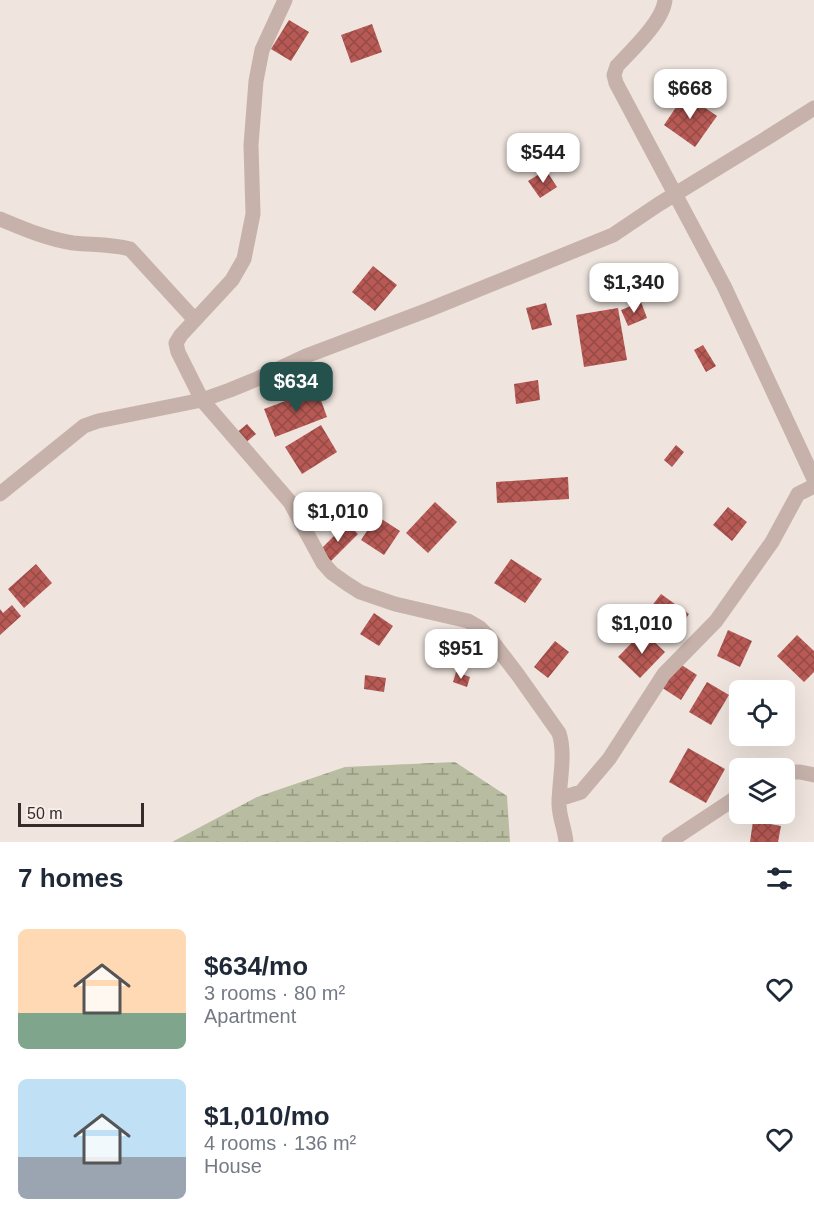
<!DOCTYPE html>
<html lang="en">
<head>
<meta charset="utf-8">
<style>
  :root { --surface:#fff; --page:#f2f2f3; --text:#1f2937; --muted:#747a83; --accent:#24514b }
  body { margin:0; font-family:Arial,sans-serif; background:var(--page); color:var(--text); height:100vh; display:flex; flex-direction:column; font-size:22px; white-space:nowrap }
  * { box-sizing:border-box; margin:0 }
  p { font-size:20px; color:var(--muted) }
  .icon { flex:none; width:33px; height:33px; fill:none; stroke:currentColor; stroke-width:2; stroke-linecap:round; stroke-linejoin:round }
  .map { position:relative; height:842px; overflow:hidden }
  .drawer { display:flex; flex-direction:column; background:var(--surface); flex:1 }
  .drawer>* { flex:none }
  .buttons { position:absolute; left:729px; top:680px; display:grid; gap:12px }
  .buttons a { display:grid; place-items:center; width:66px; height:66px; border-radius:9px; background:var(--surface); box-shadow:0 6px 24px #0002; font-size:30px }
  .scale { position:absolute; left:18px; bottom:15px; width:126px; box-sizing:border-box; padding-left:6px; border:3px solid #352b29; border-top:0; font-size:16px; line-height:21px; white-space:nowrap; color:#352b29; -webkit-text-stroke:4px #f7eeea; paint-order:stroke }
  .price { position:absolute; translate:-50% -51px; padding:0 14px; border-radius:12px; background:#fff; color:#222; font-size:20px; line-height:39px; filter:drop-shadow(0 2px 3px #0008) }
  .price::after { content:''; position:absolute; left:50%; top:36px; width:18px; height:14px; margin-left:-9px; background:inherit; clip-path:polygon(0 0,100% 0,50% 100%) }
  .price.on { background:var(--accent); color:#fff }
  ul { padding:0; list-style:none }
  li { display:flex; align-items:center; gap:18px; height:150px; padding:0 18px }
  li span { display:grid; place-items:center; flex:none; width:168px; height:120px; border-radius:9px; color:#555 }
  li>.icon { margin-inline-start:auto }
  span .icon { width:72px; height:72px; fill:#fffc; stroke-width:1 }
  li b { font-size:26px }
  h2 { display:flex; justify-content:space-between; align-items:center; height:72px; padding:0 18px; font-size:26px }
  .map>svg:first-child { display:block }
</style>
</head>
<body>
<div class="map">
<svg width="814" height="842" viewBox="0 0 814 842">
  <defs>
    <pattern id="wetland-marsh" width="20" height="14" patternUnits="userSpaceOnUse" patternTransform="scale(1.5)"><rect width="20" height="14" fill="#b8bca0"/><path d="M1 5h8M5 5V1M11 12h8M15 12V8" fill="none" stroke="#969982"/></pattern>
    <pattern id="building-cross-hatch" width="8" height="8" patternUnits="userSpaceOnUse" patternTransform="scale(1.5)"><rect width="8" height="8" fill="#b75954"/><path d="M0 0l8 8M0 8l8-8" fill="none" stroke="#964a46"/></pattern>
  </defs>
  <rect width="100%" height="100%" fill="#efe4de"/>
  <path fill="url(#wetland-marsh)" d="M455 762 507 796 510 842H172L257 797 345 767Z"/>
  <path fill="url(#building-cross-hatch)" d="M289 20 309 32 291 61 271 49Z
    M372 24 382 52 351 63 341 35Z
    M685 94 717 116 695 147 664 125Z
    M546 170 557 187 540 198 528 181Z
    M373 266 397 285 375 311 352 292Z
    M641 302 647 318 628 326 621 310Z
    M546 303 552 325 532 330 526 308Z
    M618 308 627 360 584 367 576 315Z
    M703 345 716 366 706 372 694 350Z
    M538 380 540 400 516 404 514 384Z
    M317 389 327 417 275 437 264 409Z
    M247 424 256 434 244 444 235 434Z
    M321 425 337 452 302 474 285 447Z
    M676 445 684 452 672 467 664 460Z
    M568 477 569 499 497 503 496 482Z
    M435 502 457 522 428 553 406 533Z
    M728 507 747 522 732 541 713 525Z
    M377 516 400 531 384 555 361 540Z
    M347 523 358 534 329 563 318 552Z
    M511 559 542 579 525 603 494 583Z
    M36 564 52 583 24 608 8 589Z
    M661 594 689 614 676 633 647 612Z
    M12 605 21 616 0 635V609L3 613Z
    M374 613 393 626 379 646 360 634Z
    M728 630 752 641 740 667 717 656Z
    M643 631 665 652 640 678 618 657Z
    M797 635 814 651V672L804 682 777 656Z
    M555 641 569 652 548 678 534 667Z
    M677 662 697 675 681 700 661 687Z
    M456 672 470 677 467 687 453 682Z
    M365 675 386 678 384 692 364 689Z
    M707 682 729 695 711 725 689 712Z
    M688 748 725 769 706 803 669 782Z
    M753 821 781 826 778 842H750Z"/>
  <g fill="none" stroke-linecap="round" stroke-linejoin="round">
    <path stroke="#c6b2ab" stroke-width="15" d="M285 0 262 50 256 81 251 145 253 214 244 259 232 280 181 335 176 343 178 352 202 400 290 502 323 563 332 573 346 583 360 592 395 604 468 621 480 628 489 637 518 675 559 733C566 754 559 782 559 804 559 817 565 829 566 842
      M665 0C663 21 632 50 617 66L614 75 616 83 724 286 814 479
      M0 219C24 229 47 239 73 243 92 245 111 244 130 249L195 320
      M0 494 84 426 98 421 202 400 230 390 257 379 306 356 428 310 613 235 659 204 770 136 814 108
      M784 772H800L814 775
      M559 799 581 792 609 759 664 674 716 621 772 542 798 494 814 486
      M669 842 740 795"/>
  </g>
</svg>
<div class="buttons">
<a><svg class="icon" aria-label="locate" viewBox="0 0 24 24"><circle cx="12" cy="12" r="6"/><path d="M12 2v4M12 18v4M2 12h4M18 12h4"/></svg></a>
<a><svg class="icon" aria-label="layers" viewBox="0 0 24 24"><path d="M12 4l9 5-9 5-9-5zM3 14l9 5 9-5"/></svg></a>
</div>
<div class="scale">50 m</div>
<b class="price" style="left:690px;top:120px">$668</b>
<b class="price" style="left:543px;top:184px">$544</b>
<b class="price" style="left:634px;top:314px">$1,340</b>
<b class="price on" style="left:296px;top:413px">$634</b>
<b class="price" style="left:338px;top:543px">$1,010</b>
<b class="price" style="left:642px;top:655px">$1,010</b>
<b class="price" style="left:461px;top:680px">$951</b>
</div>
<section class="drawer">
<h2>7 homes<svg class="icon" aria-label="filters" viewBox="0 0 24 24"><path d="M4 7h16M4 17h16"/><circle cx="9" cy="7" r="2"/><circle cx="15" cy="17" r="2"/></svg></h2>
<ul>
<li><span style="background:linear-gradient(#ffd9b3 70%,#7fa58c 0)"><svg class="icon" aria-label="home" viewBox="0 0 24 24"><path d="M3 11l9-7 9 7M6 9v11h12V9"/></svg></span><div><b>$634/mo</b><p>3 rooms · 80 m²</p><p>Apartment</p></div><svg class="icon" aria-label="heart" viewBox="0 0 24 24"><path d="M12 20l-8-8c-3-5 5-10 8-4 3-6 11-1 8 4z"/></svg></li>
<li><span style="background:linear-gradient(#bfe0f5 65%,#9aa5b1 0)"><svg class="icon" aria-label="home" viewBox="0 0 24 24"><path d="M3 11l9-7 9 7M6 9v11h12V9"/></svg></span><div><b>$1,010/mo</b><p>4 rooms · 136 m²</p><p>House</p></div><svg class="icon" aria-label="heart" viewBox="0 0 24 24"><path d="M12 20l-8-8c-3-5 5-10 8-4 3-6 11-1 8 4z"/></svg></li>
</ul>
</section>
</body>
</html>
